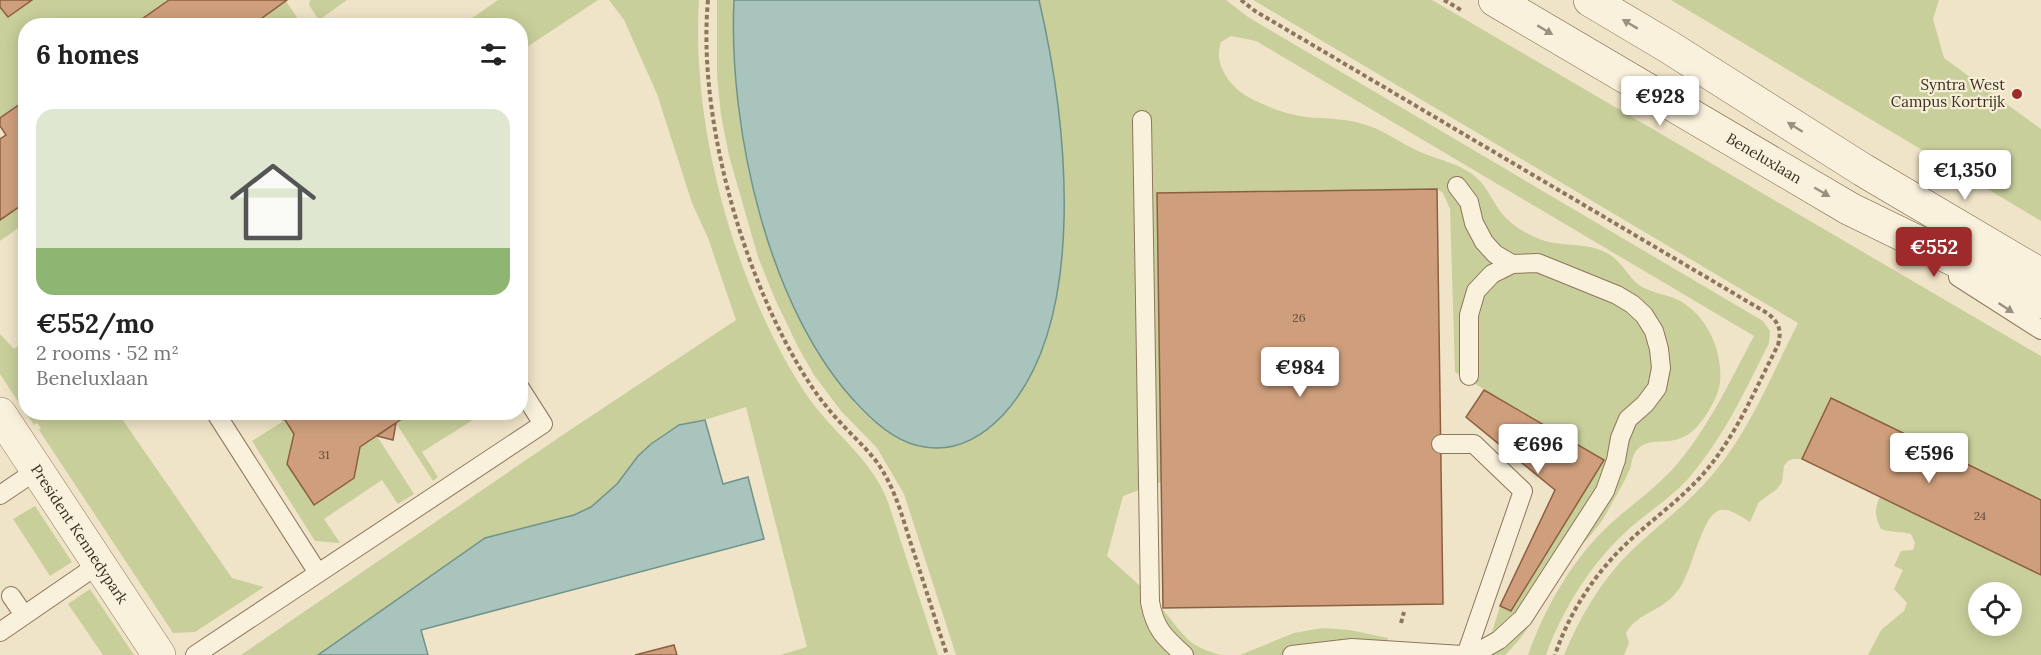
<!DOCTYPE html>
<html lang="en">
<head>
<meta charset="utf-8">
<style>
  :root { --surface:#fff; --page:#f6f6f6; --text:#222; --muted:#767676; --accent:#9e2a2b }
  body { margin:0; font-family:Lora,serif; background:var(--page); color:var(--text); height:100vh; display:flex; flex-direction:column; font-size:22px; white-space:nowrap }
  * { box-sizing:border-box; margin:0 }
  p { font-size:20px; color:var(--muted) }
  .icon { flex:none; width:33px; height:33px; fill:none; stroke:currentColor; stroke-width:2; stroke-linecap:round; stroke-linejoin:round }
  .map { position:relative; flex:1; overflow:hidden }
  .details { position:absolute; left:18px; top:18px; width:510px; height:402px; display:flex; flex-direction:column; background:var(--surface); border-radius:24px; box-shadow:0 3px 15px #0003 }
  .details>* { flex:none }
  .buttons { position:absolute; left:1968px; top:582px; display:grid; gap:12px }
  .buttons a { display:grid; place-items:center; width:54px; height:54px; border-radius:50%; background:var(--surface); box-shadow:0 3px 15px #0003; font-size:30px }
  .price { position:absolute; translate:-50% -51px; padding:0 14px; border-radius:6px; background:#fff; color:#222; font-size:20px; line-height:39px; filter:drop-shadow(0 2px 3px #0008) }
  .price::after { content:''; position:absolute; left:50%; top:36px; width:18px; height:14px; margin-left:-9px; background:inherit; clip-path:polygon(0 0,100% 0,50% 100%) }
  .price.active { background:var(--accent); color:#fff }
  ul { padding:0; list-style:none }
  li { display:grid; align-content:center; gap:12px; height:318px; padding:0 18px }
  li span { display:grid; place-items:center; height:186px; border-radius:18px; color:#555 }
  li>.icon { margin-inline-start:auto }
  span .icon { width:108px; height:108px; fill:#fffc; stroke-width:1 }
  li b { font-size:26px }
  h2 { display:flex; justify-content:space-between; align-items:center; height:72px; padding:0 18px; font-size:26px }
  .map>svg:first-child { display:block }
</style>
</head>
<body>
<div class="map">
<svg width="2041" height="655" viewBox="0 0 2041 655">
  <rect width="100%" height="100%" fill="#f0e4c8"/>
  <path fill="#c9cf9b" fill-rule="evenodd" d="M0 0H169L135 24V25L26 26 25 100 0 118Z
    M310 0H347L319 20 309 5Z
    M498 0H598L521 51 520 26 462 25Z
    M609 0H699C691 128 735 287 806 394 832 433 871 457 888 502L938 655H780L807 647 746 407 705 420 679 425 664 434 638 456 617 484 591 507 574 515 484 538 318 655H241L567 432 736 320 708 238 692 203 657 94 624 20Z
    M717 0H734C729 124 760 268 831 372 846 393 864 417 887 431 898 438 929 443 943 447L1024 388 1049 331 1056 302 1061 258 1064 176 1039 0H1226L1248 17 1763 321 1770 331 1769 343C1745 391 1723 439 1687 480 1670 498 1650 511 1631 527 1592 562 1564 606 1546 655H1528C1544 610 1569 565 1603 531 1624 510 1650 493 1671 471 1707 431 1729 383 1754 336L1256 41 1231 36 1221 42C1217 55 1219 64 1226 76 1232 86 1242 94 1252 99 1270 108 1286 114 1306 117 1326 119 1347 118 1366 125 1383 130 1396 140 1412 148 1434 160 1462 162 1480 181 1488 190 1493 201 1500 211 1510 224 1523 232 1537 238 1559 248 1585 241 1607 253 1621 260 1627 276 1639 285 1652 294 1669 294 1682 302 1708 318 1723 352 1720 382 1719 397 1702 425 1689 434 1685 437 1676 440 1670 441 1659 442 1645 440 1637 450 1632 455 1632 463 1630 469 1623 485 1614 499 1606 514 1596 532 1580 545 1568 562 1547 595 1534 627 1505 655H1485L1500 606 1511 610 1604 460 1455 372 1450 209 1443 193 1437 189 1157 193 1161 482 1123 496 1107 556C1125 573 1148 591 1164 611 1185 636 1187 646 1221 655H956L904 494 877 448 841 411 814 375 798 347 775 299 758 257 729 156 721 115 717 76Z
    M1253 0H1432L2041 356V500L1831 399 1802 459H1793L1788 461 1784 466 1782 482 1777 489 1759 502 1750 522C1741 517 1726 505 1716 512 1701 522 1692 569 1681 586 1664 613 1639 610 1626 633L1629 643 1624 655H1564C1580 617 1600 582 1630 552 1658 525 1687 505 1713 474 1750 430 1772 374 1798 323Z
    M1671 0H1939L1933 19 1944 58 2041 129V221Z
    M286 1 302 25 251 26Z
    M25 202V223L0 241V220Z
    M0 334 14 349 25 341V412L0 374Z
    M26 413H118L232 578 264 587 195 632 173 633 39 430 41 428 37 423 34 425Z
    M412 413 443 419 453 413H484L422 452 438 477 433 481 396 423Z
    M285 420 294 434 287 464 314 505 354 478 360 447 377 436 414 494 398 504 382 480 324 519 340 543 315 541 252 441Z
    M1880 497 2041 575V655H1868L1881 630 1904 611 1907 603 1894 589 1903 570 1894 566 1901 551 1913 550 1915 543 1911 534C1901 531 1891 533 1881 529 1875 517 1874 509 1880 497ZM1978 592H2012V626H1978Z
    M35 506 72 562 50 576 13 519Z
    M90 589 134 655H103L68 604Z
    M1322 628 1350 630 1388 638 1383 655H1228H1240L1294 633Z"/>
  <path fill="#a9c4bc" stroke="#6f938a" stroke-width="1.5" d="M734 0H1039C1066 116 1091 320 1003 415 982 437 956 452 925 447 899 444 877 425 860 407 768 312 728 128 734 0Z
    M705 420 723 484 748 477 764 539 421 630 428 655H318L485 538 574 515 591 507 617 484 638 456 651 444 679 425Z"/>
  <path fill="#cf9f7d" stroke="#8d5f41" stroke-width="1.5" d="M0 0H32L8 17 0 7Z
    M169 0H287L251 26H135V24Z
    M26 100V202L0 220V139L6 135 0 126V118Z
    M1437 189 1443 604 1163 608 1157 193Z
    M1484 390 1604 460 1511 611 1500 606 1555 490 1466 417Z
    M1831 398 2041 500V575L1802 459Z
    M268 412H280L285 420 267 417Z
    M280 412H412L360 447 354 478 314 505 287 464 294 434Z
    M413 412H453L443 419Z
    M396 423 393 440 377 436Z
    M674 645 677 655H635Z"/>
  <g fill="none" stroke-linecap="round" stroke-linejoin="round">
    <defs>
      <path id="service" d="M1142 120 1150 602C1155 629 1164 637 1184 655
        M1457 186 1469 202 1474 223 1484 242 1495 254 1512 264
        M1958 277 2041 330
        M215 412 318 573
        M1441 444H1474L1523 491 1466 655
        M0 495 37 470
        M11 596 24 615
        M0 632 99 564
        M195 655 543 424 520 388
        M1292 655 1352 648 1462 655
        M1466 655 1483 649 1499 640 1523 618 1605 491 1616 460 1620 438 1628 419 1645 404 1657 388 1661 368 1659 349 1654 331 1644 315 1632 304 1617 295 1538 263 1512 264 1492 274 1476 291 1469 315V376"/>
      <g id="minor">
        <path id="s1" d="M0 414 159 655"/>
      </g>
      <g id="secondary">
        <path id="s2" d="M1495 0 1850 209 2041 302"/>
        <path d="M1590 0 1669 47 1863 170 2041 275"/>
      </g>
    </defs>
    <use href="#service" stroke="#8d765c" stroke-width="20"/>
    <use href="#minor" stroke="#8d765c" stroke-width="34"/>
    <use href="#secondary" stroke="#6f573f" stroke-width="34"/>
    <path stroke="#8d765c" stroke-width="4" stroke-dasharray="4.5 3" stroke-linecap="butt" d="M708 0C697 118 744 281 808 381 817 395 827 408 838 420 854 438 874 454 885 475 898 498 904 523 912 547 924 583 935 619 947 655
      M1241 0 1255 11 1767 313C1779 322 1782 330 1778 345 1757 386 1738 431 1709 467 1685 497 1653 518 1625 545 1594 575 1569 613 1555 655
      M1444 0 1461 10
      M1401 623 1404 612"/>
    <use href="#service" stroke="#faf1dc" stroke-width="18"/>
    <use href="#minor" stroke="#faf1dc" stroke-width="33"/>
    <use href="#secondary" stroke="#faf1dc" stroke-width="33"/>
  </g>
  <defs><path id="oneway-solid" d="M-6-.8H1V-3.2L6.5 0L1 3.2V.8H-6Z" transform="scale(1.5)"/></defs>
  <g fill="#9c907e">
    <use href="#oneway-solid" transform="translate(1630 24) rotate(-149)"/>
    <use href="#oneway-solid" transform="translate(1545 30) rotate(31)"/>
    <use href="#oneway-solid" transform="translate(1795 127) rotate(-148)"/>
    <use href="#oneway-solid" transform="translate(1822 192) rotate(30)"/>
    <use href="#oneway-solid" transform="translate(2006 308) rotate(33)"/>
  </g>
  <circle fill="#9e2a2b" stroke="#f7eed8" stroke-width="2" cx="2017" cy="94" r="6"/>
  <g text-anchor="middle" stroke-width="4.5" stroke-linejoin="round" paint-order="stroke">
    <g font-size="12" fill="#624a37">
      <text x="1299" y="322">26</text>
      <text x="324" y="459">31</text>
      <text x="1980" y="520">24</text>
    </g>
    <g font-size="15" fill="#3d2e20" stroke="#f7eed8" text-anchor="end">
      <text x="2005" y="90">Syntra West<tspan x="2005" dy="17">Campus Kortrijk</tspan></text>
    </g>
    <g font-size="15" fill="#3d2e20" stroke="#f7eed8">
      <text dy="5" stroke="none"><textPath href="#s2" startOffset="312">Beneluxlaan</textPath></text>
      <text dy="5" stroke="none"><textPath href="#s1" startOffset="144">President Kennedypark</textPath></text>
    </g>
  </g>
</svg>
<div class="buttons">
<a><svg class="icon" aria-label="locate" viewBox="0 0 24 24"><circle cx="12" cy="12" r="6"/><path d="M12 2v4M12 18v4M2 12h4M18 12h4"/></svg></a>
</div>
<b class="price" style="left:1660px;top:127px">€928</b>
<b class="price" style="left:1965px;top:201px">€1,350</b>
<b class="price active" style="left:1934px;top:278px">€552</b>
<b class="price" style="left:1300px;top:398px">€984</b>
<b class="price" style="left:1538px;top:475px">€696</b>
<b class="price" style="left:1929px;top:484px">€596</b>
<section class="details">
<h2>6 homes<svg class="icon" aria-label="filters" viewBox="0 0 24 24"><path d="M4 7h16M4 17h16"/><circle cx="9" cy="7" r="2"/><circle cx="15" cy="17" r="2"/></svg></h2>
<ul>
<li><span style="background:linear-gradient(#dfe7d0 75%,#8fb573 0)"><svg class="icon" aria-label="home" viewBox="0 0 24 24"><path d="M3 11l9-7 9 7M6 9v11h12V9"/></svg></span><div><b>€552/mo</b><p>2 rooms · 52 m²</p><p>Beneluxlaan</p></div></li>
</ul>
</section>
</div>
</body>
</html>
